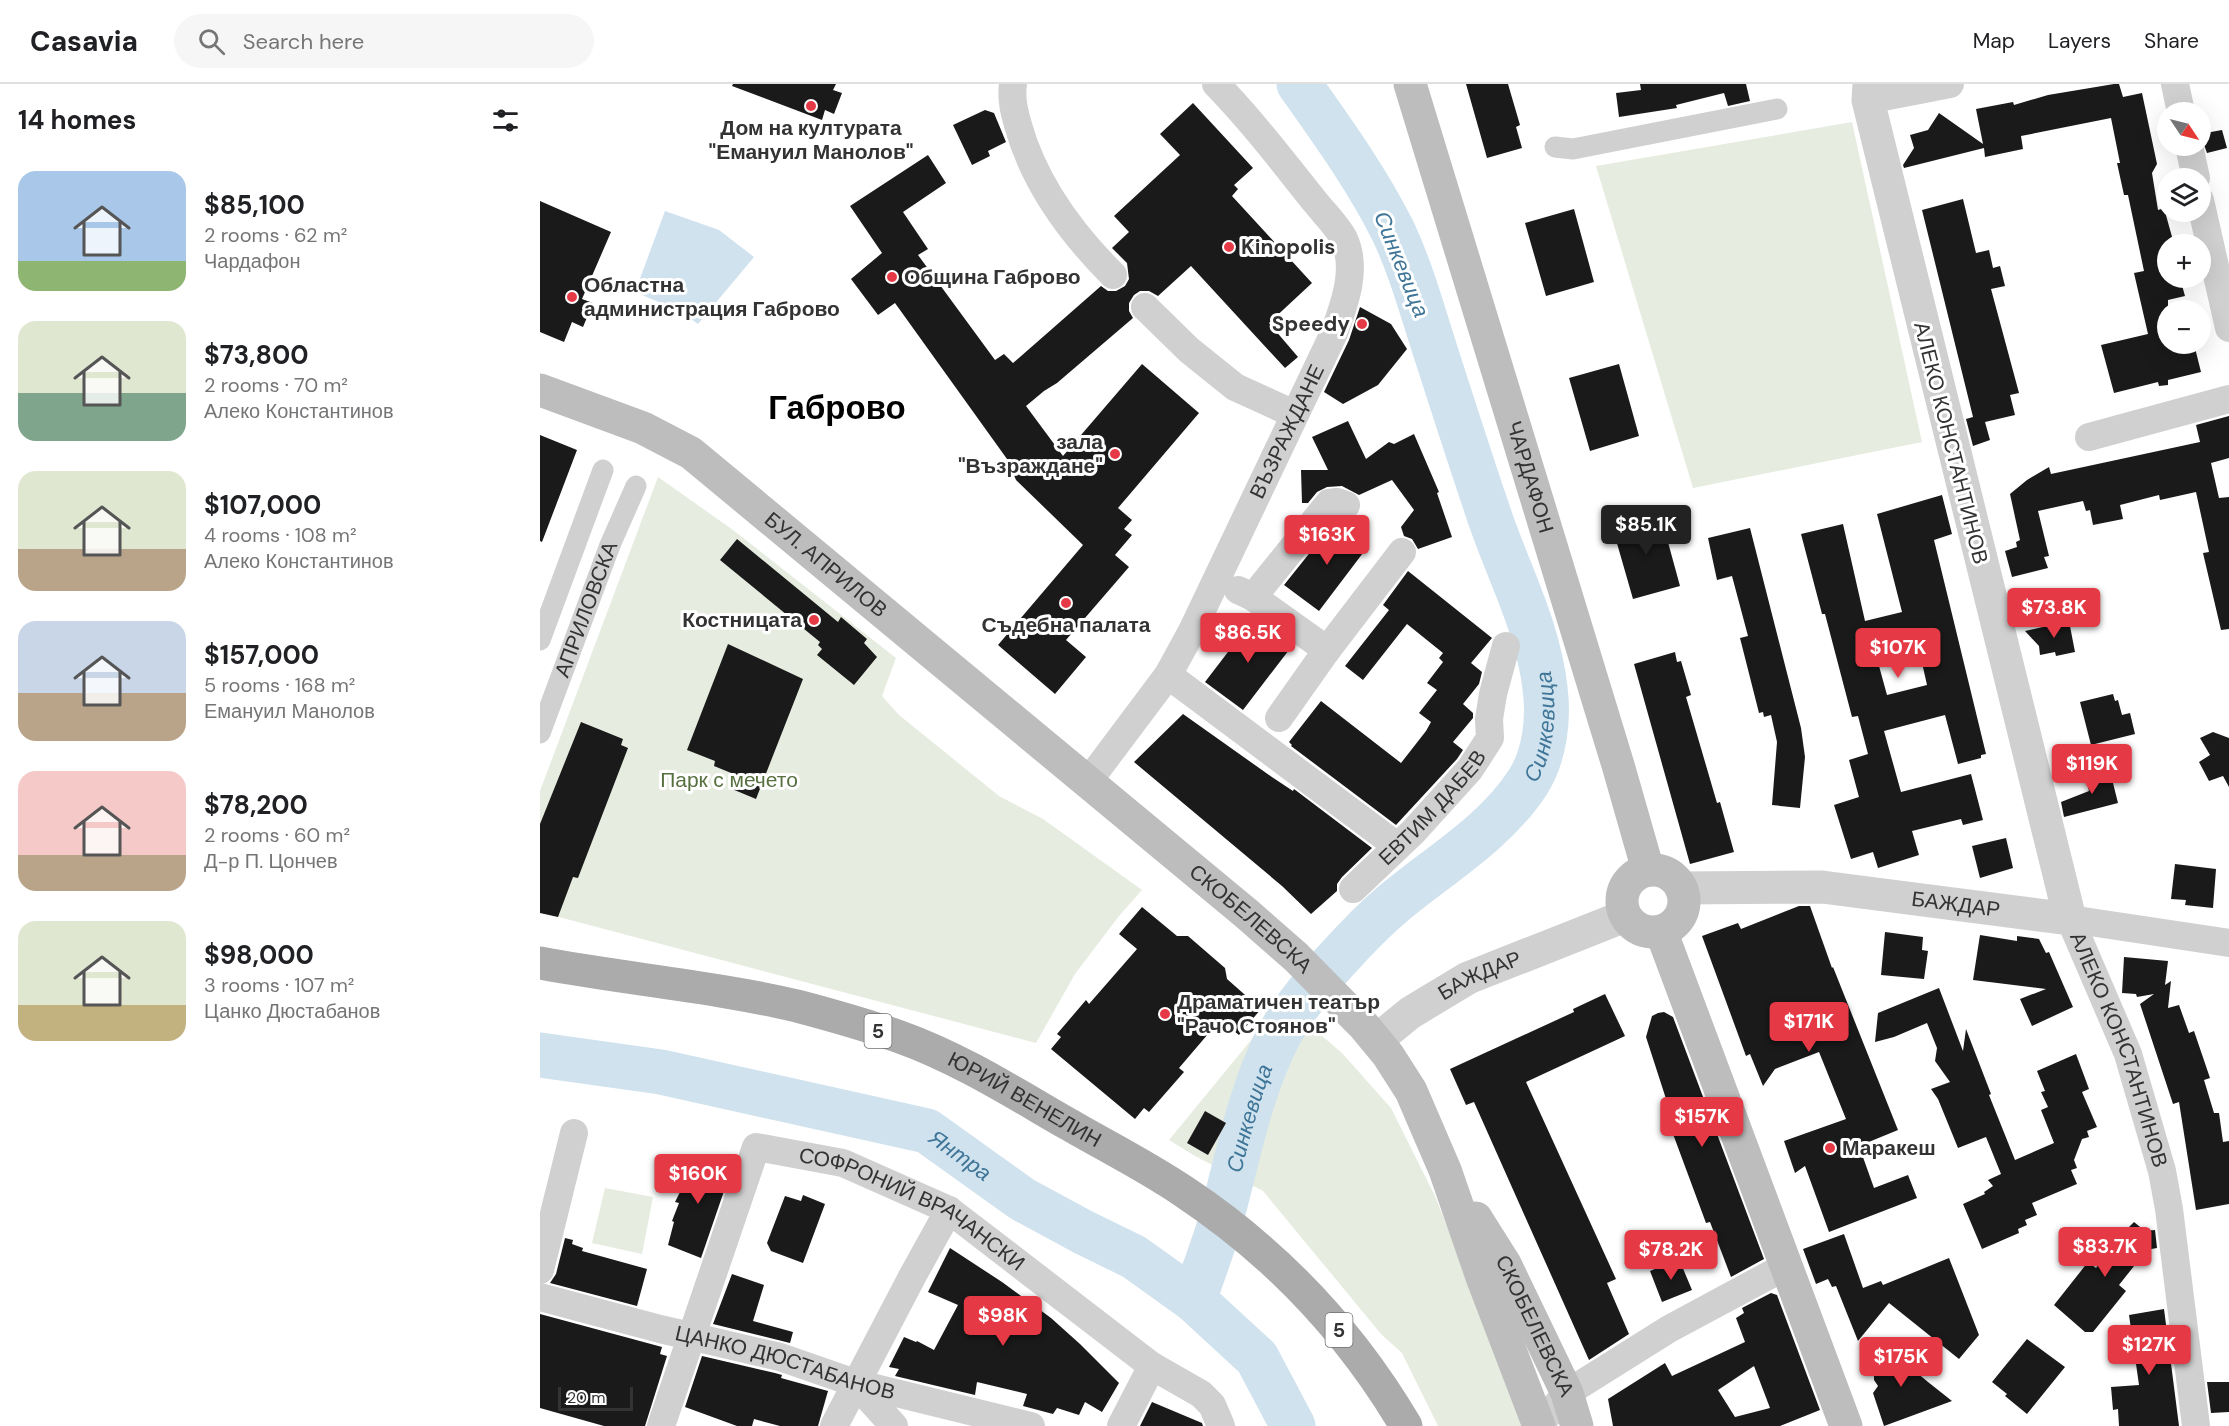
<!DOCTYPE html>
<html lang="en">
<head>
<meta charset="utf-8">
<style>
  :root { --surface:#fff; --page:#f6f6f6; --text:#202124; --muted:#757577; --line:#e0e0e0; --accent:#e63946 }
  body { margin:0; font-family:"DM Sans",sans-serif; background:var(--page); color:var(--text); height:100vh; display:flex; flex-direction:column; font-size:22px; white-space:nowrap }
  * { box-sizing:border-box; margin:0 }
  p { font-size:20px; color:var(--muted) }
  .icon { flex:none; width:33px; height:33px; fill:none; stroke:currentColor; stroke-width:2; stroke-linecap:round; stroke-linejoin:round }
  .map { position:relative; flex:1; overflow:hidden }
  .side { display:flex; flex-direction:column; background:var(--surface); width:540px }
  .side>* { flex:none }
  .needle { width:39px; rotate:125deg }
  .buttons { position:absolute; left:1617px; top:18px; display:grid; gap:12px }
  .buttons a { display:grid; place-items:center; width:54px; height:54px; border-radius:50%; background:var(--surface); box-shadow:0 6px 24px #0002; font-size:30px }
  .scale { position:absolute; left:18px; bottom:15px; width:75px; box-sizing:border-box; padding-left:6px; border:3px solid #333; border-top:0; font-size:16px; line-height:21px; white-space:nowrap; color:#333; -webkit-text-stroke:4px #fff; paint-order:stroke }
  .price { position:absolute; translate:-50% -51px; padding:0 14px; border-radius:6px; background:var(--accent); color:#fff; font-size:20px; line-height:39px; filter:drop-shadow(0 2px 3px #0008) }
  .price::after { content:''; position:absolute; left:50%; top:36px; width:18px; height:14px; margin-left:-9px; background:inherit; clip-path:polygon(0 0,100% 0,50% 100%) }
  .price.on { background:#222; color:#fff }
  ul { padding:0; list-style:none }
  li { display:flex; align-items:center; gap:18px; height:150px; padding:0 18px }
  li span { display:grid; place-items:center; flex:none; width:168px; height:120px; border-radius:18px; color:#555 }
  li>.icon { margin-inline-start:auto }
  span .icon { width:72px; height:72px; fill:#fffc; stroke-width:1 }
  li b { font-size:26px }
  h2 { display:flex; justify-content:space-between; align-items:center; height:72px; padding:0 18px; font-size:26px }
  header { display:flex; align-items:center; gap:36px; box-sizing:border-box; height:84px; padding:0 30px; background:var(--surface); border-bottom:2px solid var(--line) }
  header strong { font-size:28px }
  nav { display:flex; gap:33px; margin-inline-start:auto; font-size:21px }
  .search { width:420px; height:54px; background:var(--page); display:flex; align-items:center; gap:15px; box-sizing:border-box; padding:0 21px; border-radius:33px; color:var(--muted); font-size:22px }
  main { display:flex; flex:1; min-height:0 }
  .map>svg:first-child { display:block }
</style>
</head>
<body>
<header>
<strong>Casavia</strong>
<div class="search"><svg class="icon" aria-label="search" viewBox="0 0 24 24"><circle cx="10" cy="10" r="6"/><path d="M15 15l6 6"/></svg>Search here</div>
<nav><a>Map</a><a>Layers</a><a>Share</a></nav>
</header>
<main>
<section class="side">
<h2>14 homes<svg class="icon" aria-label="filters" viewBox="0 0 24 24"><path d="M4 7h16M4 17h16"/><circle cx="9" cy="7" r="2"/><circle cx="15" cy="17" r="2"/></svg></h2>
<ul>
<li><span style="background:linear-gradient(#a9c7e8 75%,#8fb573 0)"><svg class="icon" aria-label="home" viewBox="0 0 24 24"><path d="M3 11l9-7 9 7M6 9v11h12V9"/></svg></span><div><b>$85,100</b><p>2 rooms · 62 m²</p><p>Чардафон</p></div></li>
<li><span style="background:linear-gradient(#dfe7d0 60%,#7fa58c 0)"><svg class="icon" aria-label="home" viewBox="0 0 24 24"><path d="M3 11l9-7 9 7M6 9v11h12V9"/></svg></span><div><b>$73,800</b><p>2 rooms · 70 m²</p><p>Алеко Константинов</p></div></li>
<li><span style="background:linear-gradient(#dfe7d0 65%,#b9a48a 0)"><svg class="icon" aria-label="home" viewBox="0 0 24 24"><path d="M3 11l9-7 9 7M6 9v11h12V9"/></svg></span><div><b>$107,000</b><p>4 rooms · 108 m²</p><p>Алеко Константинов</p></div></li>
<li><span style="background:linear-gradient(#c9d6e8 60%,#b9a48a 0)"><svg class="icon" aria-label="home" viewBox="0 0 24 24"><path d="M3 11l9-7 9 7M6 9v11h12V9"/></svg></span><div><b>$157,000</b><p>5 rooms · 168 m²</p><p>Емануил Манолов</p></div></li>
<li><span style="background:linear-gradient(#f6c9c9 70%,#b9a48a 0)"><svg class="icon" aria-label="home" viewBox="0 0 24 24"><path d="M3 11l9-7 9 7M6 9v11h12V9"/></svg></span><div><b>$78,200</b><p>2 rooms · 60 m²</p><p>Д-р П. Цончев</p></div></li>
<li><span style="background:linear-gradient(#dfe7d0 70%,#c2b280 0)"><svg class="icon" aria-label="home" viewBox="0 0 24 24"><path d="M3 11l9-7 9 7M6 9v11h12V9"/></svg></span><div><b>$98,000</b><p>3 rooms · 107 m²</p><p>Цанко Дюстабанов</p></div></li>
</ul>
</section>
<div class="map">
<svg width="1689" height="1342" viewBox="0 0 1689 1342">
  <rect width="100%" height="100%" fill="#fff"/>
  <path fill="#e6ecdf" d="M1312 38 1382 358 1153 404 1056 82Z
    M118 393 193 446 356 574 342 612 359 631 459 712 503 735 602 806 579 832 535 890 496 959 0 828V707Z
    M746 921 802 969 851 1024 895 1112 987 1342H898L862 1269 841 1250 723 1107 655 1072 629 1056 735 927Z
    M65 1104 113 1113 102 1170 52 1159Z"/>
  <path fill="#cfe2ee" d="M125 127 179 146 214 173 158 240 140 227 95 208Z"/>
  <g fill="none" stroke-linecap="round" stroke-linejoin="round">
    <g stroke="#cfe2ee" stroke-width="45">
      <path id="s1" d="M0 971 121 988 387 1047 482 1115 543 1148 594 1173 654 1216 717 1274 753 1342"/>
      <path id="s2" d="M654 1216C662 1192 671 1168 679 1143 697 1079 708 1011 739 951 758 916 786 887 813 858 830 840 850 821 870 806 911 774 959 743 988 698 1005 671 1009 635 1005 604 998 541 966 484 947 425 929 372 912 319 895 266 882 226 871 185 853 147 827 95 793 48 759 0"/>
    </g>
  </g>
  <path fill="#1a1a1a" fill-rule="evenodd" d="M193 0H296L293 6 302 9 294 30 285 26 282 36 192 2Z
    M926 0H968L980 41 976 43 982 64 947 74Z
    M1100 0H1206L1210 17 1188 22 1184 9 1136 21 1137 24 1079 33 1076 9 1101 6Z
    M1574 0H1579L1583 13 1602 9 1617 80 1612 89 1618 126 1624 124 1634 160H1628V194H1640L1645 212 1628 216V260H1654L1661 288 1628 296V301L1619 302 1618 298 1574 309 1561 261 1608 250 1594 189 1604 187 1588 111H1584L1577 79H1580L1571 34 1481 52 1483 65 1445 73 1444 64 1364 84 1363 81 1374 64 1370 51 1388 46 1399 29 1443 60 1436 25 1473 18 1474 21 1508 11Z
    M653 19 713 84 694 101 698 105 692 112 772 199 729 239 758 273 745 284 651 182 618 212 609 207H600L594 211 589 219V227L593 234 517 299 504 307 486 322 523 372 602 280 659 329 578 424 592 436 584 445 592 451 575 471 589 483 526 556 546 573 515 610 458 561 543 461 476 396 467 375 355 219 338 231 311 195 342 169 310 122 388 71 406 99 363 128 388 165 378 171 455 276 464 270 473 279 561 202 568 207H576L585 202 589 195 587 179 572 164 589 148 574 132 640 71 620 50Z
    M445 26 454 29 466 58 448 67 450 72 432 81 413 41Z
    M1682 46 1687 64 1667 69 1660 50Z
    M1423 115 1436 169 1449 166 1453 184 1460 182 1465 202 1451 205 1479 309 1470 311 1475 331 1445 338 1450 356 1433 362 1426 335 1433 333 1382 126Z
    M0 117 71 148 42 215 53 219 43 243 32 238 24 258 0 248Z
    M1034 125 1054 198 1006 212 985 139Z
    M820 223 851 240 867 265 838 301 803 320 784 308 809 256Z
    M1079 280 1099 352 1050 367 1029 294Z
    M1689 332V374L1671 379 1679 414 1689 413V545L1681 546 1663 469 1669 468 1656 408 1620 416 1619 411 1580 421 1583 435 1553 441 1550 426 1546 427 1543 417 1498 427 1509 472 1504 473 1508 484 1472 493 1465 467 1477 463 1476 458 1480 456 1470 410 1487 396 1509 383 1511 390 1660 358 1656 341Z
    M808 337 826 375 849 358 854 360 874 350 899 408 897 409 912 453 878 465 872 455 864 452 861 443 874 426 852 396 819 411 802 402 787 403 777 408 768 419H762L761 386H788L772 353Z
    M0 351 37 366 2 458 0 457Z
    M1402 411 1412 450 1394 456 1446 670 1441 671V674L1418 680 1405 631 1344 647 1361 708 1431 690 1443 736 1423 741 1421 735 1372 747 1379 771 1338 784 1333 768 1311 775 1294 721 1319 713 1309 676 1328 670 1318 632 1312 633 1285 530H1282L1261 450 1303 440 1325 537 1362 528 1337 430ZM1378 561 1387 601 1347 611 1336 571Z
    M1120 429 1140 502 1093 515 1072 442Z
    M796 436 829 461 779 527 744 501Z
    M1210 444 1261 644 1265 673 1260 724 1232 721 1237 658 1231 631 1224 633 1223 628 1219 629 1200 554 1208 552 1192 492 1177 496 1168 454Z
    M197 455 298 538 301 533 327 555 324 559 337 573 314 601 277 571 282 565 278 561 280 558 180 476Z
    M868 487 952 554 931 579 942 588 939 600 923 620 933 629V634L913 658 923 666 917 675 856 741 751 662 752 661 749 658 781 617 861 679 886 647 891 638 879 629 897 606 887 599 903 578 899 574 903 569 867 540 823 596 805 582 849 526 843 521Z
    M714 534 752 562 703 626 665 598Z
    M1529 537 1535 568 1516 572 1515 568 1500 571 1499 562 1485 547Z
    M188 560 263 595 216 715 192 705 196 691 174 682 175 677 147 666Z
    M1135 568 1137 578 1141 577 1151 611 1146 613 1177 719 1180 718 1194 768 1150 780 1094 580Z
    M1573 610 1575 617 1578 616 1582 631 1590 629 1595 650 1551 661 1540 618Z
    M643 630 729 691 753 707 754 705 832 764 802 793 797 800V807L771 830 742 802 594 678Z
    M41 638 83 655 81 661 88 664 38 794 33 793 18 833 0 829V740Z
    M1673 648 1689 654V703L1683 692 1669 697 1659 678 1670 671 1660 654Z
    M1570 687 1578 719 1524 733 1521 718 1549 707 1545 692Z
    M1466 754 1473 784 1440 794 1432 762Z
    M1635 780 1676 785 1673 824 1645 821 1646 816 1631 815Z
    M1259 822H1270L1292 884 1293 883 1358 1046 1319 1062 1334 1104 1368 1091 1377 1114 1289 1148 1265 1082 1255 1089 1244 1057 1306 1035 1279 968 1235 985 1223 1002 1210 970 1206 972 1162 852 1198 839 1201 845Z
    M602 823 637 852H648L685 884 687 895 721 925 699 951 680 936 639 984 644 988 609 1028 604 1024 595 1035 511 965 521 953 517 950 546 916 549 920 597 865 579 850Z
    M1345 848 1383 853 1382 866 1388 867 1384 895 1341 891Z
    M1440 851 1477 857V852L1499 855 1506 869 1509 868 1533 923 1492 942 1480 915 1506 905 1433 896Z
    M1584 873 1628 877 1625 901 1631 897 1628 924 1639 921 1649 949 1654 947 1670 994 1664 996 1674 1029H1679L1683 1058 1689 1057V1120L1656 1126 1639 1018 1633 1020 1600 920 1614 910 1597 913 1596 910 1582 909Z
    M1399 904 1423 967 1426 945 1451 1010 1449 1011 1475 1076 1514 1059 1501 1026 1508 1023 1501 1008 1505 1007 1497 987 1536 970 1549 1005 1542 1008 1557 1043 1547 1047 1549 1053 1542 1055 1534 1076 1537 1084 1531 1086 1537 1100 1492 1119 1497 1131 1485 1136 1487 1141 1478 1145 1479 1149 1442 1165 1423 1120 1445 1110 1444 1108 1453 1102 1448 1096 1461 1090 1446 1053 1418 1064 1398 1015 1391 1005 1410 998 1395 977 1397 964 1387 939 1354 953 1335 958 1338 929Z
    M1065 910 1085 952 986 998 1076 1195 1067 1199 1089 1250 1049 1276 934 1018 926 1021 910 985 1034 928 1033 925Z
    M1124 928 1133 933 1224 1175 1191 1193 1170 1138 1166 1139 1123 1023 1128 1021 1106 953 1112 932 1118 929Z
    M665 1027 686 1039 668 1071 647 1059Z
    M148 1076 193 1081 161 1174 128 1161 134 1138 132 1137 139 1119 135 1118 140 1108 137 1107 142 1096 140 1095Z
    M263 1111 285 1120 263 1179 231 1167 227 1159 245 1112 261 1117Z
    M1594 1138 1605 1147 1615 1146 1617 1164 1606 1166 1608 1174 1598 1177 1579 1201 1586 1207 1553 1248H1545L1514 1221 1548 1178 1556 1184 1566 1171 1559 1172 1556 1155 1581 1151Z
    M1304 1150 1323 1204 1341 1197 1343 1201 1409 1174 1439 1251 1419 1275 1349 1219 1318 1257 1296 1202 1292 1203 1288 1195 1276 1200 1263 1165Z
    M25 1154 33 1156 32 1160 43 1164 42 1167 107 1185 97 1222 10 1199 16 1190Z
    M410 1164 462 1198 511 1234 540 1260 579 1299 562 1328 545 1318 539 1331 517 1324 513 1330 483 1322 487 1310 437 1298 435 1311 355 1292 359 1285 349 1283 364 1253 376 1258 377 1257 394 1266 418 1221 388 1208Z
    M1139 1175 1152 1206 1122 1218 1110 1187Z
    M192 1190 224 1201 213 1237 253 1248 250 1259 173 1240Z
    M1231 1209 1237 1211 1280 1326 1240 1342H1073L1068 1315 1125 1279 1132 1292 1205 1258 1196 1234 1204 1229 1202 1224ZM1214 1282 1230 1324 1195 1333 1178 1306Z
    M1624 1225 1639 1342H1579L1578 1325 1573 1326 1571 1303 1599 1301 1589 1231Z
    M0 1230 122 1263 120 1270 127 1272 105 1342H64L0 1324Z
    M1334 1253 1388 1298 1412 1317 1344 1342 1333 1309 1338 1302 1334 1296Z
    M1487 1255 1525 1283 1487 1330 1465 1312 1467 1310 1452 1298Z
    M162 1272 235 1289 242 1291 241 1294 288 1307 278 1342H240L214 1335 212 1342H197L145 1323Z
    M1667 1298H1689V1328L1671 1329Z
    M612 1318 662 1339 663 1342H600Z"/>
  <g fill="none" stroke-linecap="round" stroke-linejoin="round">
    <g stroke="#d0d0d0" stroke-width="21">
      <path d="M1015 63 1033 65 1237 25"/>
      <path d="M0 556 63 386"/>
      <path id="s3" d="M0 649 70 461 96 402"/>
    </g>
    <g stroke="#d0d0d0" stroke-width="28">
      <path d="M473 0C471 15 474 27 478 41 494 99 531 149 573 191"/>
      <path d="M1635 0 1641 28"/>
      <path d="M1328 16 1410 0"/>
      <path d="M1649 62 1656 94"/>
      <path d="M1660 116 1689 244"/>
      <path d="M605 223 649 266 695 303 754 330"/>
      <path d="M1549 353 1689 315"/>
      <path d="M698 506 713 513 787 566"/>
      <path d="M713 513 789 419 797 418 806 421"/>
      <path d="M628 591 857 762"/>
      <path d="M739 634 787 566 862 468"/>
      <path id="s4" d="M547 699 628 591 652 547 794 249C804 221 818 185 804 155 798 143 785 130 776 119 744 79 712 37 676 0"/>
      <path id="s5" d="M813 805 873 748 930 685 950 654 949 635 953 610 966 562"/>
      <path id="s6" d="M1530 835 1588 970 1622 1087 1629 1125 1656 1342"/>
      <path d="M1530 835 1689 859"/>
      <path d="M0 1186 34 1049"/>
      <path id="s7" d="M0 1213 120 1245 240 1273 315 1299 491 1342"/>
      <path d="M315 1299 354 1342"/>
      <path id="s8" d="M121 1342 216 1063 303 1079 409 1126 612 1282 661 1310 672 1321 681 1342"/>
      <path d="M294 1342 373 1191 409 1126"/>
      <path d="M581 1342 612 1282"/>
      <path d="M1000 1342 1006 1333 1027 1309 1129 1245 1246 1182"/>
    </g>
    <g stroke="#d0d0d0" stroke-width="33">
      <path id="s9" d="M1141 804 1282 803 1530 835 1328 16 1329 0"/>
      <path id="s10" d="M837 956 870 929 928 894 1085 832"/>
    </g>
    <g stroke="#bdbdbd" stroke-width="33">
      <path id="s11" d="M870 0 1078 681 1108 786"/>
      <path id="s12" d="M0 306 103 344 151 369 707 830 756 873 824 942 848 971 871 1007 905 1086 942 1193 999 1342"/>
      <circle cx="1113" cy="817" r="31"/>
      <path d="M1121 847 1306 1342"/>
      <path id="s13" d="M936 1134 965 1180 1027 1309 1037 1342"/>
    </g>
    <path stroke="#ababab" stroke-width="33" id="s14" d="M0 879C85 895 172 902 257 922 291 931 327 941 360 953 419 974 474 1009 528 1040 566 1062 606 1082 643 1107 735 1168 810 1247 866 1342"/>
  </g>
  <g fill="#e63946" stroke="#fff" stroke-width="2">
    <circle cx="271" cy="22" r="6"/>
    <circle cx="689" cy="163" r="6"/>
    <circle cx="352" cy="193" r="6"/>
    <circle cx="32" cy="213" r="6"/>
    <circle cx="822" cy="240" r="6"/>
    <circle cx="575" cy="370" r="6"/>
    <circle cx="526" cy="519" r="6"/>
    <circle cx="274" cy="536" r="6"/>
    <circle cx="625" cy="930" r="6"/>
    <circle cx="1290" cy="1064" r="6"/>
  </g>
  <g text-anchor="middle" stroke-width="6" stroke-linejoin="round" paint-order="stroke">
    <g fill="#fff" stroke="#707070" stroke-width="1.5">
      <rect x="324.5" y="930" width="27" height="34" rx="4.5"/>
      <rect x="785.5" y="1229" width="27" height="34" rx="4.5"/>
    </g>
    <g font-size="20" font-weight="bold" fill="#333">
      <text x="338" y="954">5</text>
      <text x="799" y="1253">5</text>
    </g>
    <g font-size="21" font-weight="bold" fill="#333" stroke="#fff" text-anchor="start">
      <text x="271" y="51" text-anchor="middle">Дом на културата<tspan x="271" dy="24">"Емануил Манолов"</tspan></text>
      <text x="701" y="170">Kinopolis</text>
      <text x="364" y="200">Община Габрово</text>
      <text x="44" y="208">Областна<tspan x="44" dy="24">администрация Габрово</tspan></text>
      <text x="810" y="247" text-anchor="end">Speedy</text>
      <text x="563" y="365" text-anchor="end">зала<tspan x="563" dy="24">"Възраждане"</tspan></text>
      <text x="262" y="543" text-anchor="end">Костницата</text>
      <text x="526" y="548" text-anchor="middle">Съдебна палата</text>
      <text x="637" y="925">Драматичен театър<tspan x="637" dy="24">"Рачо Стоянов"</tspan></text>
      <text x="1302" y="1071">Маракеш</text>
    </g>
    <g font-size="21" fill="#333" stroke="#fff">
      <text dy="7" stroke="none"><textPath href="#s4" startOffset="406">ВЪЗРАЖДАНЕ</textPath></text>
      <text transform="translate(1411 359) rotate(76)" y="7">АЛЕКО КОНСТАНТИНОВ</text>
      <text dy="7" stroke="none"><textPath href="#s11" startOffset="411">ЧАРДАФОН</textPath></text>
      <text dy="7" stroke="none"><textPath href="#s12" startOffset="339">БУЛ. АПРИЛОВ</textPath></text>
      <text dy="7" stroke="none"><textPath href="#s3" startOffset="132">АПРИЛОВСКА</textPath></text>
      <text dy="7" stroke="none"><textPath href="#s5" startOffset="114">ЕВТИМ ДАБЕВ</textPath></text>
      <text dy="7" stroke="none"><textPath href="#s9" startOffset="276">БАЖДАР</textPath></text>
      <text dy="7" stroke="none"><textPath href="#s12" startOffset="892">СКОБЕЛЕВСКА</textPath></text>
      <text dy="7" stroke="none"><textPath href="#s10" startOffset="122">БАЖДАР</textPath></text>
      <text dy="7" stroke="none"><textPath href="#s6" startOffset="140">АЛЕКО КОНСТАНТИНОВ</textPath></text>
      <text dy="7" stroke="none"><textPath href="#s14" startOffset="508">ЮРИЙ ВЕНЕЛИН</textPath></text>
      <text dy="7" stroke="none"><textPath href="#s8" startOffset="465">СОФРОНИЙ ВРАЧАНСКИ</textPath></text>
      <text dy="7" stroke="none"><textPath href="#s13" startOffset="123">СКОБЕЛЕВСКА</textPath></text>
      <text dy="7" stroke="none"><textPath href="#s7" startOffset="254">ЦАНКО ДЮСТАБАНОВ</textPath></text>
    </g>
    <g font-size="21" fill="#56703f" stroke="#fff">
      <text x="189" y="703">Парк с мечето</text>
    </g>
    <g font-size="22" font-style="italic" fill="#3f7597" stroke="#fff">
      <text transform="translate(862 180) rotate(68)" y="8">Синкевица</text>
      <text dy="8" stroke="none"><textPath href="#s2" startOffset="694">Синкевица</textPath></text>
      <text dy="8" stroke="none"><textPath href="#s2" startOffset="190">Синкевица</textPath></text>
      <text dy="8" stroke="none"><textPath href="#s1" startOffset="436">Янтра</textPath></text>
    </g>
    <g font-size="33" font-weight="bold" fill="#000" stroke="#fff">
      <text x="297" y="335">Габрово</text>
    </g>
  </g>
</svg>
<div class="buttons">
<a><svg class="needle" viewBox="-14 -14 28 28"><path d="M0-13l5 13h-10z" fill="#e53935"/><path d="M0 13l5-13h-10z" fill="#757577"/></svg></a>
<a><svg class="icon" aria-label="layers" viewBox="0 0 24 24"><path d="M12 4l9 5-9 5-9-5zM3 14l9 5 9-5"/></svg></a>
<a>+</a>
<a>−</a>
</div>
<div class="scale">20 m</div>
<b class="price on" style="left:1106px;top:472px">$85.1K</b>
<b class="price" style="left:787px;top:482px">$163K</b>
<b class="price" style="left:1514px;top:555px">$73.8K</b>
<b class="price" style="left:708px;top:580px">$86.5K</b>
<b class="price" style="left:1358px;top:595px">$107K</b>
<b class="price" style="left:1552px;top:711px">$119K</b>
<b class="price" style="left:1269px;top:969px">$171K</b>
<b class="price" style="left:1162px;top:1064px">$157K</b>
<b class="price" style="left:158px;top:1121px">$160K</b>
<b class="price" style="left:1565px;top:1194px">$83.7K</b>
<b class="price" style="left:1131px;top:1197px">$78.2K</b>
<b class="price" style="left:463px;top:1263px">$98K</b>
<b class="price" style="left:1609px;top:1292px">$127K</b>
<b class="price" style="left:1361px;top:1304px">$175K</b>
</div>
</main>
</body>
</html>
